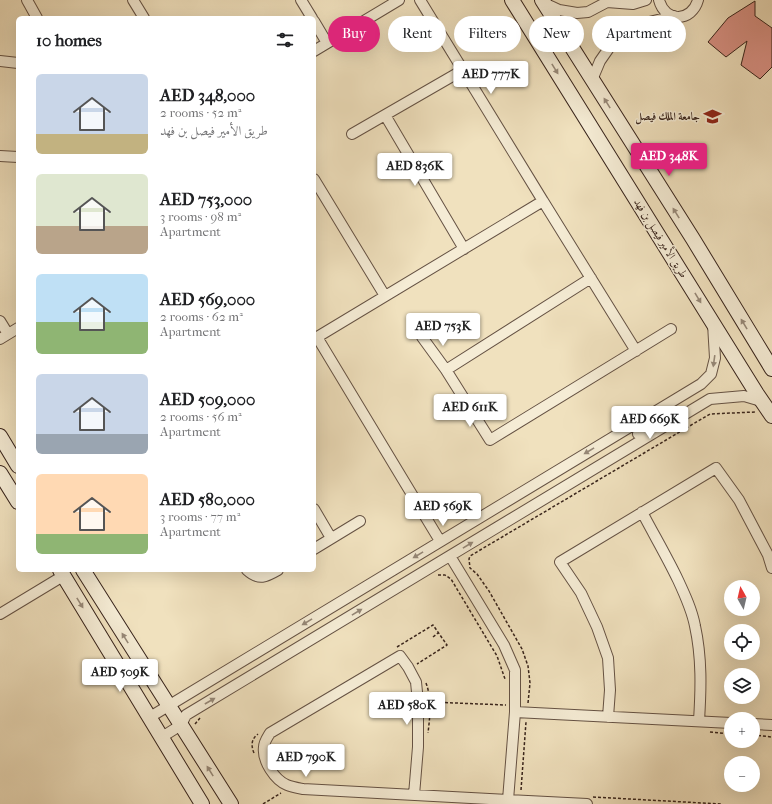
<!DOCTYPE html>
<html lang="en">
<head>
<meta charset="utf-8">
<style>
  :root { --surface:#fff; --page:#f6f6f6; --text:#202124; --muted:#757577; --accent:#db2777 }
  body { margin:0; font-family:"IM FELL French Canon",Amiri,serif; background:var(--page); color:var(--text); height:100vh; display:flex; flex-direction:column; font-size:15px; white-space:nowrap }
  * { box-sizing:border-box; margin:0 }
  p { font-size:13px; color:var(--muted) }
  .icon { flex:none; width:22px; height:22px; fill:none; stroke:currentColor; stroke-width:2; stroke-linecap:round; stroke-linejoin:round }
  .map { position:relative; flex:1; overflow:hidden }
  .drawer { position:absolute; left:16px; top:16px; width:300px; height:556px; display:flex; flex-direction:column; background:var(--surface); border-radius:6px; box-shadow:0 4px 16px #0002 }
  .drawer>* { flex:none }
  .hud { position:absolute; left:328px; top:16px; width:380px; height:36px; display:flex; gap:8px }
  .needle { width:26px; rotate:352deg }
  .controls { position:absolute; left:724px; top:580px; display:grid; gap:8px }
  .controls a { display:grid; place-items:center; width:36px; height:36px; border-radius:50%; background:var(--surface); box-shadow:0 4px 16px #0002; font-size:20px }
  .price { position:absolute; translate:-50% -34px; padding:0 9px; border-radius:4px; background:#fff; color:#222; font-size:13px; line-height:26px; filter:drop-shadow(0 1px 2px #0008) }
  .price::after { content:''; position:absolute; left:50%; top:24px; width:12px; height:9px; margin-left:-6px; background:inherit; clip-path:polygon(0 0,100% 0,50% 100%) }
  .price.selected { background:var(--accent); color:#fff }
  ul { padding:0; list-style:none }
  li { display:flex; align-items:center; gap:12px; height:100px; padding:0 20px }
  li span { display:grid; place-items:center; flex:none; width:112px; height:80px; border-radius:6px; color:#555 }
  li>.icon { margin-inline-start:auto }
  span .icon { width:48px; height:48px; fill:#fffc; stroke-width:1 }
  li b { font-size:17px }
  h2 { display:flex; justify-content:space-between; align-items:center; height:48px; padding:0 20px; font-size:17px }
  .pill { padding:0 14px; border-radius:18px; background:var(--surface); box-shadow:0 4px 16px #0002; font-size:14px; line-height:36px }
  .pill.selected { background:var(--accent); color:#fff }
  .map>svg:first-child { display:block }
</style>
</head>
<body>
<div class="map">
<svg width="772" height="804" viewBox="0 0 772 804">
  <rect width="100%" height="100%" fill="#f0e1be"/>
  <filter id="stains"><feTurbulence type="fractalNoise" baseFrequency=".005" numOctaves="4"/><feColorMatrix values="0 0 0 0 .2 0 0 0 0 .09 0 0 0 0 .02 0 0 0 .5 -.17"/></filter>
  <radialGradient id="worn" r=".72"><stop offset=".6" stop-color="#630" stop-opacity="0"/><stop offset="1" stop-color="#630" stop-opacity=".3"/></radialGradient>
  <path fill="#da9286" stroke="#37231b" d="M755 1V16L772 28V67L760 79 741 65 747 41 726 57 708 42 728 18Z"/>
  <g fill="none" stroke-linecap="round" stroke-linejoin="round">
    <defs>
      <path id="minor" d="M27 0 37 18
        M133 0 144 18
        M301 0 312 18
        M420 0 543 201
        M659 0C665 23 692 22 698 0
        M544 3 559 10 577 13 588 12 607 2 633 4 646 0
        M314 21 327 43
        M314 51 399 0
        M0 61 18 63
        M592 80 600 61 616 38 631 32 645 23 674 16
        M385 115 464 249
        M352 134 463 70
        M0 156 18 157
        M314 179 385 296
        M591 278 446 370 490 440 671 329
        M0 321 8 334
        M317 337 440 541
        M422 337 446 370
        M0 339 18 328
        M314 339 543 201 636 351
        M638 434C644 430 651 427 653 420L648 415
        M314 509 331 538
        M642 512C654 535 667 557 678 580 685 595 692 610 695 626 702 658 701 689 699 721
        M314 549 360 521
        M450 556 504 645 515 670V712L731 723
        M247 570C259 581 266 577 278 570
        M0 614 63 576
        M515 712 508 800 587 804
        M150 717 701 384 711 374 715 358 713 324
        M608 717 610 690 608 658 597 627 581 593 560 562 716 468 739 500 768 555 772 568
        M753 724 772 725
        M162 737 181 725 186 715 710 399 744 396 761 401
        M414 795 418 747V702L416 682 408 667 400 656 270 733C267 738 264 742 264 747 262 761 275 780 287 785 292 787 298 788 303 789L508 800"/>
      <path id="secondary" d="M512 0 757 394 772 416
        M542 0 693 239 772 369
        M0 436 18 466
        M0 473 18 502
        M60 570 202 804
        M83 570 231 804"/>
    </defs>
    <use href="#minor" stroke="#655244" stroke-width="12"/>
    <use href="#secondary" stroke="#37231b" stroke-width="16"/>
    <path stroke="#37231b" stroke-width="1.5" stroke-dasharray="3 2" stroke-linecap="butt" d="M438 575H445L451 579 497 656 505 679
      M433 637 438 633
      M397 647 433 625 447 645 417 664
      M426 683C432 699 430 716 428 733
      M430 702 506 705
      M528 703 530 683 528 666 522 649 489 591 477 574 470 568 469 559 470 556 710 414 755 412
      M195 724 200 718
      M710 732 731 734
      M753 735 772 737
      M254 753C251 746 251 739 258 734
      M521 790 526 722
      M593 797 721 804
      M263 804 281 793"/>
    <use href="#minor" stroke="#f5ecd5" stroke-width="10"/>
    <use href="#secondary" stroke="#f5ecd5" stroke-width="14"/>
  </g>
  <defs><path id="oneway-solid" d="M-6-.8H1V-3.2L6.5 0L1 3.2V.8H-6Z"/></defs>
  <g fill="#968878">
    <use href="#oneway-solid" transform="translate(555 69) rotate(58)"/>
    <use href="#oneway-solid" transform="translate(607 103) rotate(-122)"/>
    <use href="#oneway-solid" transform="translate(676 213) rotate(-122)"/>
    <use href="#oneway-solid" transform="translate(698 298) rotate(59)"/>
    <use href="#oneway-solid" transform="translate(744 324) rotate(-121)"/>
    <use href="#oneway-solid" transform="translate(714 361) rotate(98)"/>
    <use href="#oneway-solid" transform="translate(589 451) rotate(149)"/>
    <use href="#oneway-solid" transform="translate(468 545) rotate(-31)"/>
    <use href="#oneway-solid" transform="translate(418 555) rotate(149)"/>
    <use href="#oneway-solid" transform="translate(80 603) rotate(58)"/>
    <use href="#oneway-solid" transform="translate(357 612) rotate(-31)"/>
    <use href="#oneway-solid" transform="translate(307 622) rotate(149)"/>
    <use href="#oneway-solid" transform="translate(125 638) rotate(-122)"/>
    <use href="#oneway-solid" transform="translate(210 701) rotate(-30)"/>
    <use href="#oneway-solid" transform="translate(210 771) rotate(-122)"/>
  </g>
  <defs>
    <symbol id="university-bare" viewBox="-9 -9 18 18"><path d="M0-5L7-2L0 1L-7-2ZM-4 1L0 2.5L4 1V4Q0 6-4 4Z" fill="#8f2418" stroke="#f5ecd5" stroke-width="2.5" paint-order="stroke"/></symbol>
  </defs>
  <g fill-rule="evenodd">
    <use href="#university-bare" x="700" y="104" width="25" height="25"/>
  </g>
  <g text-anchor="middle" stroke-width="3" stroke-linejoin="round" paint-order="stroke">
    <g font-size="11" font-weight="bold" fill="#37231b" stroke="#f5ecd5" text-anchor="end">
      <text x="700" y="120">جامعة الملك فيصل</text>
    </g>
    <g font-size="11" fill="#37231b" stroke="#f5ecd5">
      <text transform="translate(661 238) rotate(58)" y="4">طريق الأمير فيصل بن فهد</text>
    </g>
  </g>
  <rect width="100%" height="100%" filter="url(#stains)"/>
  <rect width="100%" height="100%" fill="url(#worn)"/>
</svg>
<div class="controls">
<a><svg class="needle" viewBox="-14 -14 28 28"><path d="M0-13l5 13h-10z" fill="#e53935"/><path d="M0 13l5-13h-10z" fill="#757577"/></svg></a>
<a><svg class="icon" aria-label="locate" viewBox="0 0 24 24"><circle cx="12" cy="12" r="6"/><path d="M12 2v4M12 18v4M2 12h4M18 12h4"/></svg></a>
<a><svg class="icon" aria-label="layers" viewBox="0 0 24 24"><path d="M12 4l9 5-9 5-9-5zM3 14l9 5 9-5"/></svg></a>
<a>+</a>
<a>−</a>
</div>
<b class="price" style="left:491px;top:95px">AED 777K</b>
<b class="price selected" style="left:669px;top:177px">AED 348K</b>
<b class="price" style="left:415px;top:187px">AED 836K</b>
<b class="price" style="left:443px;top:347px">AED 753K</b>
<b class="price" style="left:470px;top:428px">AED 611K</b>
<b class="price" style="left:650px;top:440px">AED 669K</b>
<b class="price" style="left:443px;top:527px">AED 569K</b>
<b class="price" style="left:120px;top:693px">AED 509K</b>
<b class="price" style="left:407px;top:726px">AED 580K</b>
<b class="price" style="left:306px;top:778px">AED 790K</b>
<div class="hud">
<a class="pill selected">Buy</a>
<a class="pill">Rent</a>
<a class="pill">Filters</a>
<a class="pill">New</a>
<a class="pill">Apartment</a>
</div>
<section class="drawer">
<h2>10 homes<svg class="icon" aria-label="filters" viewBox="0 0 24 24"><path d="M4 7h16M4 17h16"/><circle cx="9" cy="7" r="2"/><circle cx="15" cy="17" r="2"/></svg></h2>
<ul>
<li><span style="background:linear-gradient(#c9d6e8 75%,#c2b280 0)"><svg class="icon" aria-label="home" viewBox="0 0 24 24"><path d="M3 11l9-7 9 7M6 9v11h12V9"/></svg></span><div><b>AED 348,000</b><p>2 rooms · 52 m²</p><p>طريق الأمير فيصل بن فهد</p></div></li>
<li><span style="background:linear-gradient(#dfe7d0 65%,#b9a48a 0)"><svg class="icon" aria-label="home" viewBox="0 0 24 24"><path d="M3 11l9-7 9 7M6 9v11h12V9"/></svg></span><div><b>AED 753,000</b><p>3 rooms · 98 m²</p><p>Apartment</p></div></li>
<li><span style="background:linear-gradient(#bfe0f5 60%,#8fb573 0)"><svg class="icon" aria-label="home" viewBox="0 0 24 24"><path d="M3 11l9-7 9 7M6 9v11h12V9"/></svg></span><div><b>AED 569,000</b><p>2 rooms · 62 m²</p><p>Apartment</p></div></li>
<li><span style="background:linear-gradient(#c9d6e8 75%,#9aa5b1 0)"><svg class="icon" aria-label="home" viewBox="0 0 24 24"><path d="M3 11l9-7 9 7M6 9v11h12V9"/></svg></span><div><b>AED 509,000</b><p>2 rooms · 56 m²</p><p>Apartment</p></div></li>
<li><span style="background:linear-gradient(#ffd9b3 75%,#8fb573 0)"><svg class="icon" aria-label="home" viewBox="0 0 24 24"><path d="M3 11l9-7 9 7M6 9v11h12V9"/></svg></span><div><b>AED 580,000</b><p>3 rooms · 77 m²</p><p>Apartment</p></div></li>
</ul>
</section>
</div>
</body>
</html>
